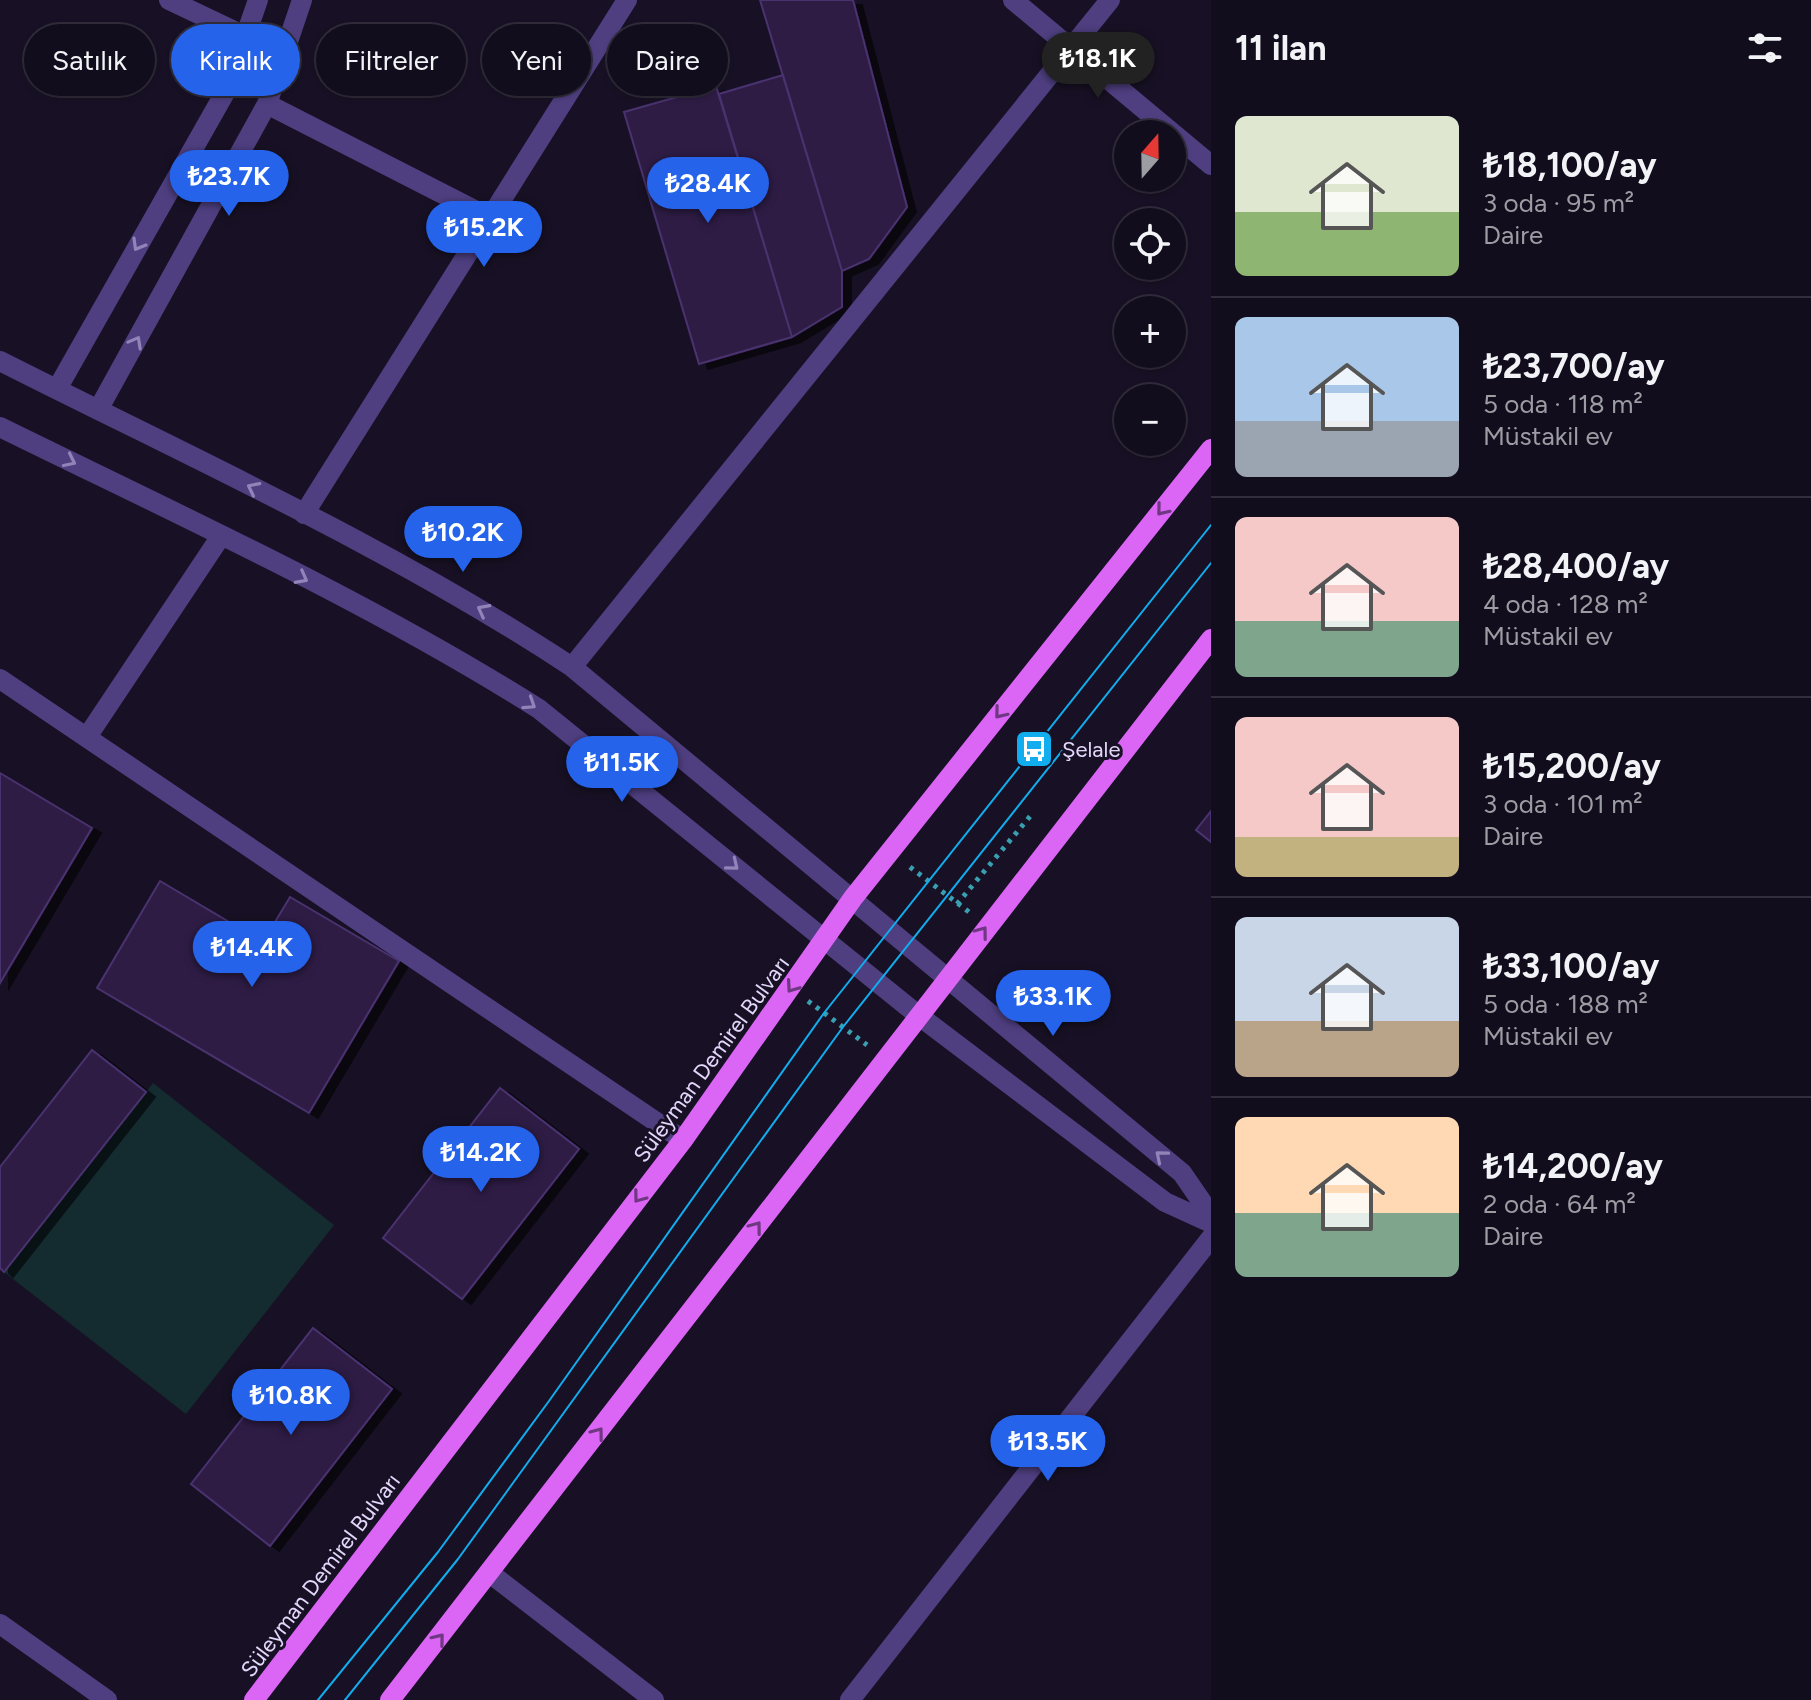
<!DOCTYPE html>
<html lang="tr">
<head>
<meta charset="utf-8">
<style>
  :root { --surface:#120d1c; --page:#1f1b29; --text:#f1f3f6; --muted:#9c9ca3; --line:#312d3b; --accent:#2563eb }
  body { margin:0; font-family:Figtree,sans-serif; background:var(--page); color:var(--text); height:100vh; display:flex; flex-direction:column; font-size:30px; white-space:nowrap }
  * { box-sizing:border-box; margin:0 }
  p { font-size:26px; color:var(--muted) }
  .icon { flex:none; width:44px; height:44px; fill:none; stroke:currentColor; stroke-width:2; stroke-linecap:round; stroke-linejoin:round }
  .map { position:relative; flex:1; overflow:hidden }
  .panel { display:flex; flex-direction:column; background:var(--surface); width:600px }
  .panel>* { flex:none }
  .top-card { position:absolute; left:24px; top:24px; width:760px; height:72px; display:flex; gap:16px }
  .needle { width:52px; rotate:20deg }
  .controls { position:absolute; left:1114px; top:120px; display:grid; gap:16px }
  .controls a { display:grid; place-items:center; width:72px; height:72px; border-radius:50%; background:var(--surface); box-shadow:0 2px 6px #0004,0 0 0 2px var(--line); font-size:40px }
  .price { position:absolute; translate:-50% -68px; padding:0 18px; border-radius:28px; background:var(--accent); color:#fff; font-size:26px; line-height:52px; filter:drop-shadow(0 2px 4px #0008) }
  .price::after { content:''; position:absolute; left:50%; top:48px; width:24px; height:18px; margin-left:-12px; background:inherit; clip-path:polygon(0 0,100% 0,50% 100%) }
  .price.selected { background:#222; color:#fff }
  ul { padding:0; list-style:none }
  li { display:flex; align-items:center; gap:24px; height:200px; padding:0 24px }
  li+li { border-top:2px solid var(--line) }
  li span { display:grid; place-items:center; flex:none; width:224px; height:160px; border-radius:12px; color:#555 }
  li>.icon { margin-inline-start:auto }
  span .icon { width:96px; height:96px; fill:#fffc; stroke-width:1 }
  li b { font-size:34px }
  h2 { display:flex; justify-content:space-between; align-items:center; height:96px; padding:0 24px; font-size:34px }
  .pill { padding:0 28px; border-radius:36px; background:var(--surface); box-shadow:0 2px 6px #0004,0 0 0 2px var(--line); font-size:28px; line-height:72px }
  .pill.selected { background:var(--accent); color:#fff }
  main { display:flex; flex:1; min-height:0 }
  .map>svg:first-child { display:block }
</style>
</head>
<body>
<main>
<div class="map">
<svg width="1211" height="1700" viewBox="0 0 1211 1700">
  <defs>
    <filter id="shadow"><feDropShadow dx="9" dy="5" stdDeviation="0" flood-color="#0009"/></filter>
  </defs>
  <rect width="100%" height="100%" fill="#181125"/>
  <path fill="#142b2f" d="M153 1083 334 1225 186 1414 4 1272Z"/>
  <path fill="#2e1e45" stroke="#4a326f" stroke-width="2" filter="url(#shadow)" d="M760 0H853L907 207 869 259 842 271Z
    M783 75 842 271V307L792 337 719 94Z
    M716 86 792 337 699 364 624 112Z
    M0 773 92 828 0 983Z
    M1211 811V842L1196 830Z
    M160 881 263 942 290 897 399 961 309 1113 97 988Z
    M92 1050 146 1092 4 1272 0 1268V1167Z
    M500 1088 579 1149 462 1299 383 1238Z
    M313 1328 392 1389 270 1546 191 1484Z"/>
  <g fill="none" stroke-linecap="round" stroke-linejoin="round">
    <path stroke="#38a0b0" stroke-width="5" stroke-dasharray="4 6" stroke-linecap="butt" d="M910 867 969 912
      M957 904 1032 814
      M808 1001 867 1045"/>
    <path stroke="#4f3f81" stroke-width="20" d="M169 0 247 37 287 49
      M1013 0 1211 165
      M267 104 490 218
      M0 361C192 458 392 548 572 667L1182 1173 1211 1215
      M57 389 227 89 258 0
      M98 410 267 104 302 0
      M0 427C181 516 368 601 539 709L918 1015 1165 1202 1211 1223
      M304 514 627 0
      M572 667 1110 0
      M0 679 683 1140
      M87 737 221 536
      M491 1574 654 1700
      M0 1624 107 1700
      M850 1700 1211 1238"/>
    <path stroke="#db66f5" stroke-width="20" d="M254 1700 683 1140 853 898 1211 449
      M390 1700 1211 639"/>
    <path stroke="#11adef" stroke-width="2" d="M318 1700 438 1552 549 1401 824 1013 1211 525
      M345 1700 458 1559 843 1027 1211 563"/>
  </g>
  <defs><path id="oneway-chevron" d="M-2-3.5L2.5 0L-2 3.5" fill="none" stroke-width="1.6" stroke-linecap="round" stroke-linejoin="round" transform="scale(2)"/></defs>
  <g stroke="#9284b8">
    <use href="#oneway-chevron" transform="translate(138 245) rotate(120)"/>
    <use href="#oneway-chevron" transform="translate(136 342) rotate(-61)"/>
    <use href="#oneway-chevron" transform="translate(70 461) rotate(26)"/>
    <use href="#oneway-chevron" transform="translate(253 488) rotate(-153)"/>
    <use href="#oneway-chevron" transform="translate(302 578) rotate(28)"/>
    <use href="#oneway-chevron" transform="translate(483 610) rotate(-152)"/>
    <use href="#oneway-chevron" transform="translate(530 704) rotate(33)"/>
    <use href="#oneway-chevron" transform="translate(733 865) rotate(39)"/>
    <use href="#oneway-chevron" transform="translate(1161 1156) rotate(-140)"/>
  </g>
  <g stroke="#703783">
    <use href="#oneway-chevron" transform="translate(1162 510) rotate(129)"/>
    <use href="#oneway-chevron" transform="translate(1000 713) rotate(129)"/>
    <use href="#oneway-chevron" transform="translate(982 932) rotate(-53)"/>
    <use href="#oneway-chevron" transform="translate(792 987) rotate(125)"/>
    <use href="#oneway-chevron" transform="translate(639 1197) rotate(127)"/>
    <use href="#oneway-chevron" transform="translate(756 1227) rotate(-53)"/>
    <use href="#oneway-chevron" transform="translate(598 1433) rotate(-53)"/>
    <use href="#oneway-chevron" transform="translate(439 1639) rotate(-51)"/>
  </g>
  <defs>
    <symbol id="bus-square" viewBox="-11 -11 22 22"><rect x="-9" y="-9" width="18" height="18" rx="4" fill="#11adef" stroke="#181125"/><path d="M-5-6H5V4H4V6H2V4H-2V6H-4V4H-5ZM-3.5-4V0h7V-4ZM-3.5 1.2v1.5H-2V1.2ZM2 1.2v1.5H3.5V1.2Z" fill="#fff"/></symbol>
  </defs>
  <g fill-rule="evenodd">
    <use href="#bus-square" x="1012" y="727" width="44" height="44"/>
  </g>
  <g text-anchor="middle" stroke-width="6" stroke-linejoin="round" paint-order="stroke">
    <g font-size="22" fill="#e3d8fc" stroke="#181125" text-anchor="start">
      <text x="1062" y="757">Şelale</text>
    </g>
    <g font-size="22" fill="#e3d8fc" stroke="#181125">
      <text transform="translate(711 1059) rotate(-54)" y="8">Süleyman Demirel Bulvarı</text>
      <text transform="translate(320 1575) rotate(-53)" y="8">Süleyman Demirel Bulvarı</text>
    </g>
  </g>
</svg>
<div class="controls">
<a><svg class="needle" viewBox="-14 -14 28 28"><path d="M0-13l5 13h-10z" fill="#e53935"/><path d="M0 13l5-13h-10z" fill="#9c9ca3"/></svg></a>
<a><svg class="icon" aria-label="locate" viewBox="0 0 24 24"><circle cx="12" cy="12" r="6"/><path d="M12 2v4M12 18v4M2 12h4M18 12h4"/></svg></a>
<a>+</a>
<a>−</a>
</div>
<b class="price selected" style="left:1098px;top:100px">₺18.1K</b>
<b class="price" style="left:229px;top:218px">₺23.7K</b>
<b class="price" style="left:708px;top:225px">₺28.4K</b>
<b class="price" style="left:484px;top:269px">₺15.2K</b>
<b class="price" style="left:463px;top:574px">₺10.2K</b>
<b class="price" style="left:622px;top:804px">₺11.5K</b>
<b class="price" style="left:252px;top:989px">₺14.4K</b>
<b class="price" style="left:1053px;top:1038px">₺33.1K</b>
<b class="price" style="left:481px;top:1194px">₺14.2K</b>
<b class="price" style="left:291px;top:1437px">₺10.8K</b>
<b class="price" style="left:1048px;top:1483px">₺13.5K</b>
<div class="top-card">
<a class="pill">Satılık</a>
<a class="pill selected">Kiralık</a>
<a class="pill">Filtreler</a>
<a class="pill">Yeni</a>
<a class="pill">Daire</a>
</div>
</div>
<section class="panel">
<h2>11 ilan<svg class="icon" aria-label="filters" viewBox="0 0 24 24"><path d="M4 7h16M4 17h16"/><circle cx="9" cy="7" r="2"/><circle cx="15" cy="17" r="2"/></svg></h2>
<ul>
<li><span style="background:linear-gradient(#dfe7d0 60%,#8fb573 0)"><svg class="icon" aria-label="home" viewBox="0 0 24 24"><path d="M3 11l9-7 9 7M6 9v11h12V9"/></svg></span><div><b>₺18,100/ay</b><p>3 oda · 95 m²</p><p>Daire</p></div></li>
<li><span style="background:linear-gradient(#a9c7e8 65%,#9aa5b1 0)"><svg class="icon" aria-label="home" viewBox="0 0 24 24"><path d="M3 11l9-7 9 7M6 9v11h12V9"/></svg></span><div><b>₺23,700/ay</b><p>5 oda · 118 m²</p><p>Müstakil ev</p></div></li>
<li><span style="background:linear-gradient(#f6c9c9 65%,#7fa58c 0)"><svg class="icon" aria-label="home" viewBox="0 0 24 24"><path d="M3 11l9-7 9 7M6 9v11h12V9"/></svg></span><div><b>₺28,400/ay</b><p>4 oda · 128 m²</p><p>Müstakil ev</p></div></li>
<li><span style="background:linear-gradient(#f6c9c9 75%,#c2b280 0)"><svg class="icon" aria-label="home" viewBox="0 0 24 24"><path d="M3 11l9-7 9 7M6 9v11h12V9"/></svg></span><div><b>₺15,200/ay</b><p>3 oda · 101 m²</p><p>Daire</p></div></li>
<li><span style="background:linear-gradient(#c9d6e8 65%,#b9a48a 0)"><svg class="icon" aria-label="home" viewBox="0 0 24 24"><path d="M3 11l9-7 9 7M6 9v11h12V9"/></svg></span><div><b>₺33,100/ay</b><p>5 oda · 188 m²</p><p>Müstakil ev</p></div></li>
<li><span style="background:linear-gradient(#ffd9b3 60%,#7fa58c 0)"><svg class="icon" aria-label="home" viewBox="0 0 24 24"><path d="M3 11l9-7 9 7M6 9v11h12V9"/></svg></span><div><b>₺14,200/ay</b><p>2 oda · 64 m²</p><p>Daire</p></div></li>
</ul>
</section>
</main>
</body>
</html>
